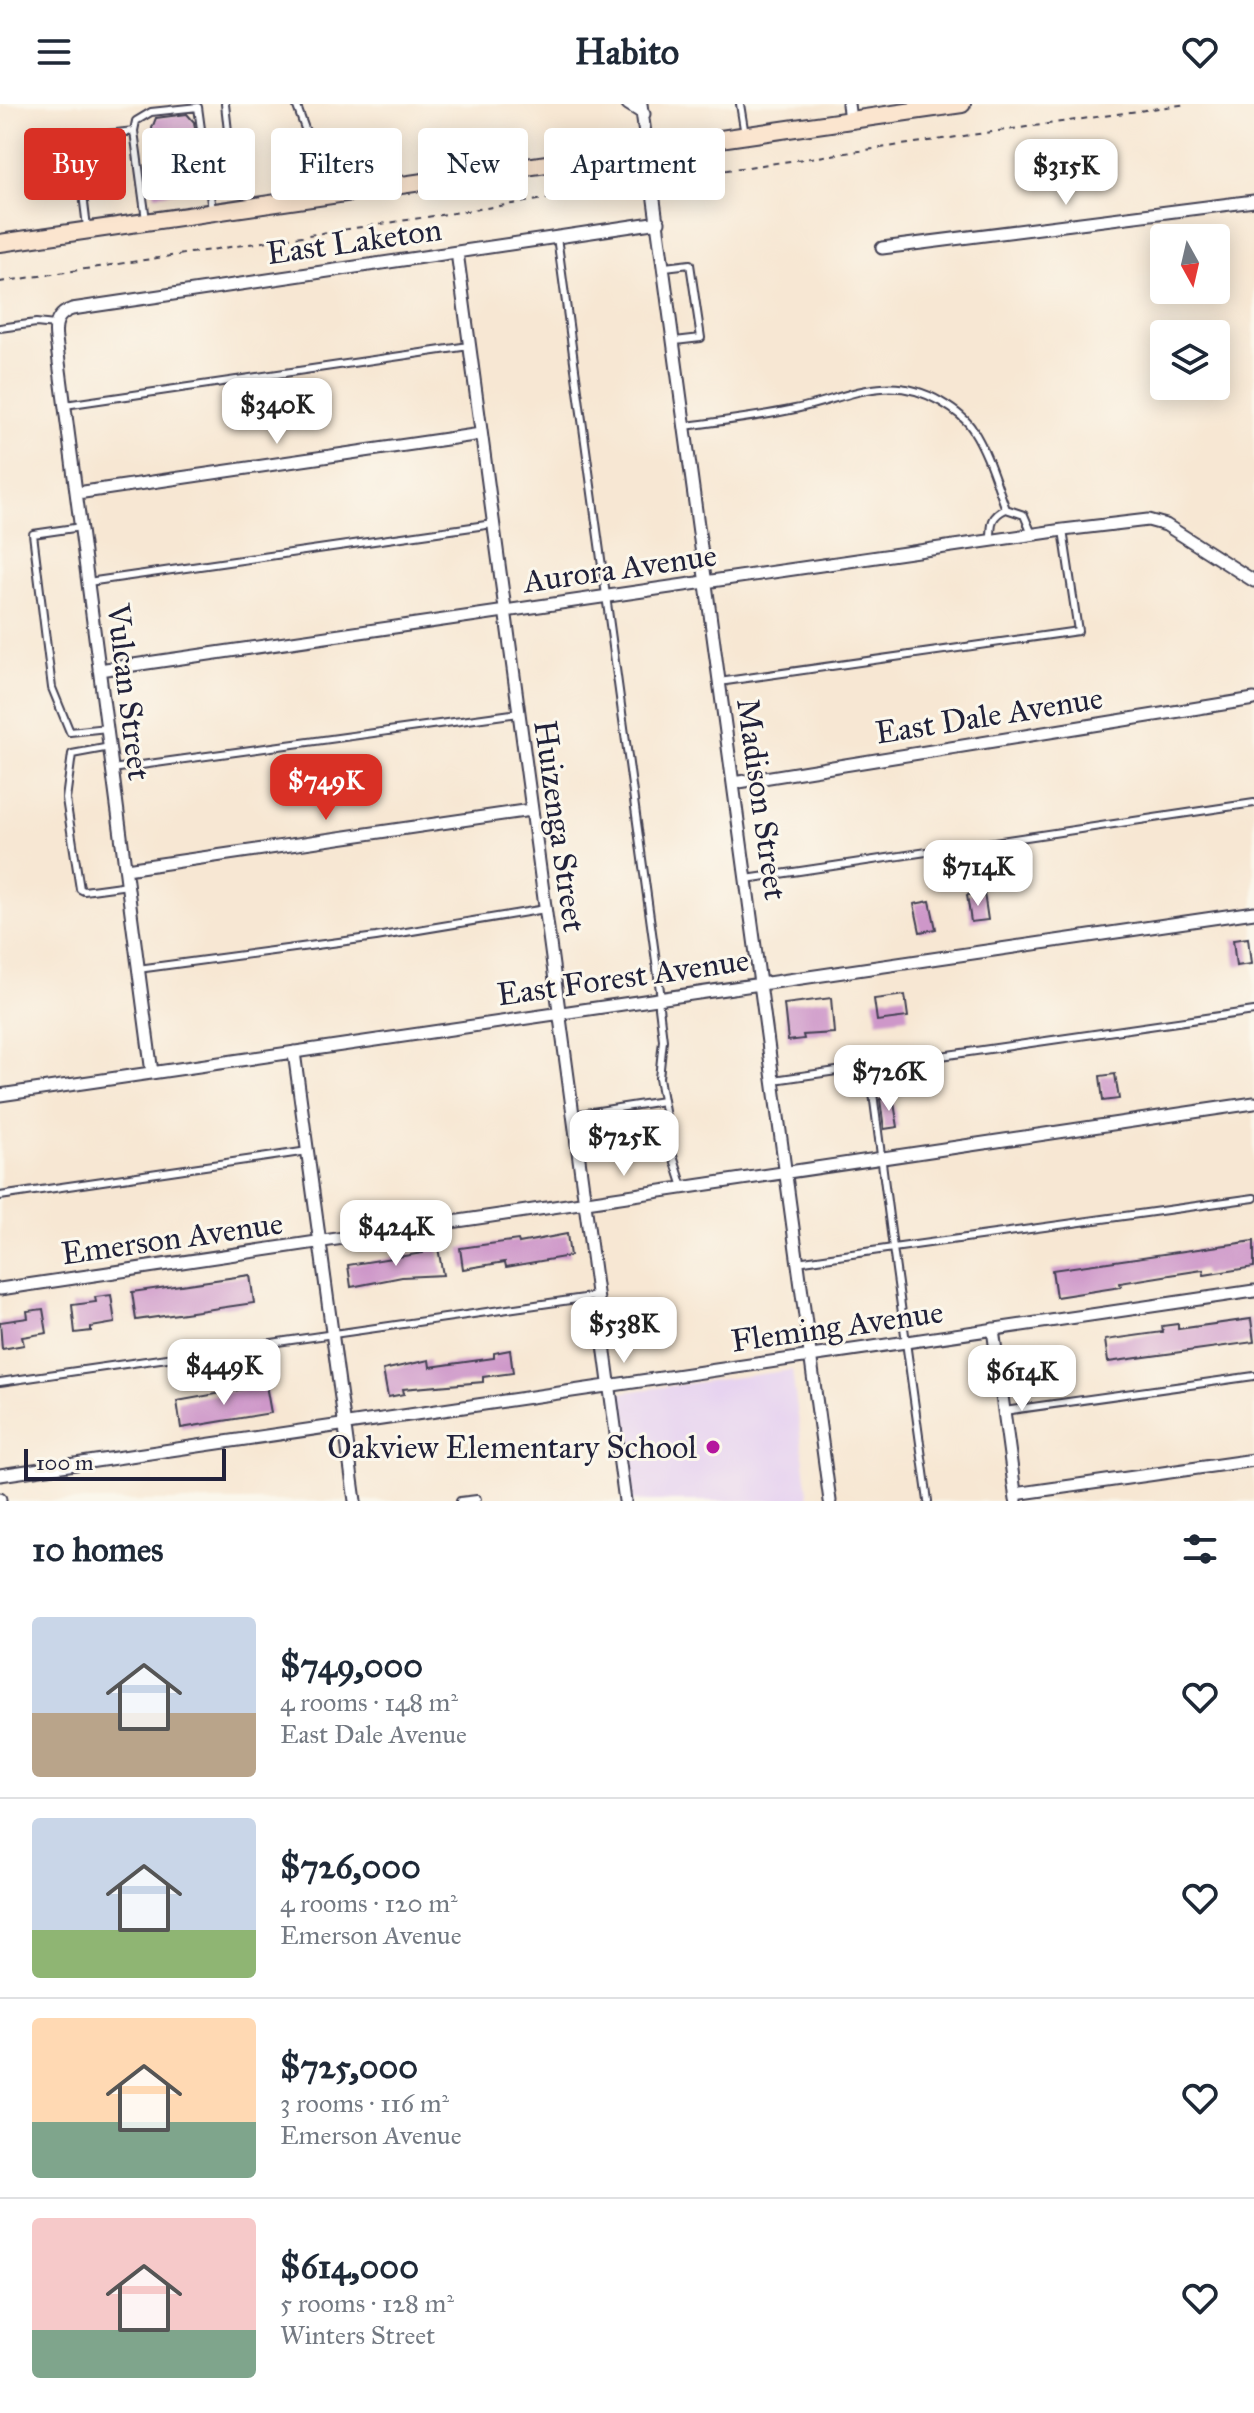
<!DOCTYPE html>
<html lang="en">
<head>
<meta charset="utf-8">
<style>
  :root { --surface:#fff; --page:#f6f6f7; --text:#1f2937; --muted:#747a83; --line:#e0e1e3; --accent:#d93025 }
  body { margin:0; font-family:"IM FELL Great Primer",serif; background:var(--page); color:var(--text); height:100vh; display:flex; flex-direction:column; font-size:30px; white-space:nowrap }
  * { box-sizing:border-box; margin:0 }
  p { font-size:26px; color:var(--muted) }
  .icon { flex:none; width:44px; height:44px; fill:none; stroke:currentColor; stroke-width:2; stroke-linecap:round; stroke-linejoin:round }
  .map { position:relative; height:1397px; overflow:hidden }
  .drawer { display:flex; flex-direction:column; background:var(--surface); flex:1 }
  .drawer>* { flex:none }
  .top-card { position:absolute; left:24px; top:24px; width:800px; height:72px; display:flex; gap:16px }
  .needle { width:52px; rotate:172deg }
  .buttons { position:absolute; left:1150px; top:120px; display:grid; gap:16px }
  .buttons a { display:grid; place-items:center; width:80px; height:80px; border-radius:8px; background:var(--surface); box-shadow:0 4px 20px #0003; font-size:40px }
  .scale { position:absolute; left:24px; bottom:20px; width:202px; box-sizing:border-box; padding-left:8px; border:4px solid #22223b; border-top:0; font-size:22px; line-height:28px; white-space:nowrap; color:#22223b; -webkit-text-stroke:6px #fbf7ec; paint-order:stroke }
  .price { position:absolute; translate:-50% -68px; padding:0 18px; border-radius:16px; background:#fff; color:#222; font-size:26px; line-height:52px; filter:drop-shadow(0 2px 4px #0008) }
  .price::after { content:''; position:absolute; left:50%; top:48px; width:24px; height:18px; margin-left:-12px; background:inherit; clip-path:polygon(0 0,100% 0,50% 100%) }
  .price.current { background:var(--accent); color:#fff }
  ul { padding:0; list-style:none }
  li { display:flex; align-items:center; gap:24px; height:200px; padding:0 32px }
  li+li { border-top:2px solid var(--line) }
  li span { display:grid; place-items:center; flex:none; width:224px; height:160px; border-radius:8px; color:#555 }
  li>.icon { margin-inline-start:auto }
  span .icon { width:96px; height:96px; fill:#fffc; stroke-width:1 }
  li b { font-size:34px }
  h2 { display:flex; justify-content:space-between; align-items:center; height:96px; padding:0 32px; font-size:34px }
  .tag { padding:0 28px; border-radius:8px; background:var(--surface); box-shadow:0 4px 20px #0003; font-size:28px; line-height:72px }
  .tag.current { background:var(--accent); color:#fff }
  header { display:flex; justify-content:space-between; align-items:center; height:104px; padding:0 32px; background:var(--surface); font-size:36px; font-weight:700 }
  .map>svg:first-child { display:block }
</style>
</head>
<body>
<header><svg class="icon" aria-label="menu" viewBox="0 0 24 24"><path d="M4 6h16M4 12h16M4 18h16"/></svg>Habito<svg class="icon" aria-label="heart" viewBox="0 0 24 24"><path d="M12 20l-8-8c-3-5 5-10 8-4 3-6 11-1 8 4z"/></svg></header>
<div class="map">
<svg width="1254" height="1397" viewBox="0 0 1254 1397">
  <rect width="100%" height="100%" fill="#fbf7ec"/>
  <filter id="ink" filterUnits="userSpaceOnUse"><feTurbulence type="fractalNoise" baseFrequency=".0125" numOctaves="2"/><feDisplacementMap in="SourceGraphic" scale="16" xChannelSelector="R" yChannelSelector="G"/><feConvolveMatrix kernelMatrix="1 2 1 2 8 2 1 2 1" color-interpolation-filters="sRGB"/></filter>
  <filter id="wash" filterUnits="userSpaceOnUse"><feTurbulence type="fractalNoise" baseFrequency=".006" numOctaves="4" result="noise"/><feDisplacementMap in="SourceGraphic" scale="32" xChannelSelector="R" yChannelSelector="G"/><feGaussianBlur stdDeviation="1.8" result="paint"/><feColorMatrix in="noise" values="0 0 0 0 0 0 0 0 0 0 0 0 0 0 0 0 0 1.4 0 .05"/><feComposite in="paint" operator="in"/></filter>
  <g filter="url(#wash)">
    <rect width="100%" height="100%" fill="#f7e7d3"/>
    <path fill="#e6d2f0" d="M792 1266 809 1397H632L617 1289Z"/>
    <g id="blocks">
      <path fill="#ce97c9" d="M187 10 194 18 198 45 184 47 191 86 155 91 149 59 157 58 152 24 156 14Z
        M116 61 119 81 93 85 90 65Z
        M984 789 988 816 971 818 967 791Z
        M930 797 936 825 920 828 914 800Z
        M1248 834 1251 860 1236 862 1233 836Z
        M905 891 908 913 877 917 874 895Z
        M831 894 834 929 803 931 804 935 788 937 784 900Z
        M1115 970 1119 995 1103 997 1100 972Z
        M893 993 898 1023 884 1025 880 995Z
        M567 1130 570 1152 506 1163 505 1158 463 1165 460 1144 518 1136 519 1139Z
        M1254 1137V1163L1204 1171 1203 1166 1170 1171 1120 1179 1121 1183 1056 1193 1052 1166Z
        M438 1144 443 1171 402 1173 351 1183 348 1161 423 1149V1146Z
        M250 1171 254 1199 136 1216 132 1188Z
        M111 1191 115 1219 91 1223V1227L75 1229 72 1201 96 1198 95 1193Z
        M43 1205 47 1229 22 1233 24 1241 2 1245 0 1218 28 1214 27 1207Z
        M1251 1215 1254 1238 1108 1258 1105 1236 1163 1228 1162 1222 1178 1220V1225Z
        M510 1246 513 1269 483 1273V1278L403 1285 404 1290 388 1293 383 1266 429 1256 430 1263 494 1254V1249Z
        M266 1281 271 1309 181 1324 177 1297Z"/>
    </g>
  </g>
  <g filter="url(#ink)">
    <use href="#blocks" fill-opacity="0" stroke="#424052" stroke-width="2"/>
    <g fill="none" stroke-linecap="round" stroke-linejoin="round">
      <defs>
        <path id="service" d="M225 0 233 73
          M296 0 308 33 317 91
          M740 0 745 31
          M146 116 134 27 136 17 151 8 198 3 212 106
          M87 123 77 41 81 33 134 27
          M557 133 661 894
          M665 163 690 160 701 234 675 237
          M0 224 36 219 55 221
          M65 301 469 242
          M686 322C722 317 759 313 795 305 848 294 888 267 941 298 953 305 966 314 973 326 988 349 996 379 1006 405 991 412 991 419 991 436
          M1006 405 1024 411 1032 430
          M81 423 33 430 52 584 70 628 107 624
          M88 478 493 420
          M719 578 1078 527 1063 426
          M110 643 72 650 66 695 80 785 84 787 128 781
          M112 665 519 609
          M746 775 1254 699
          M138 865 376 833 545 805
          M658 895 663 936 659 974 673 1052 683 1083
          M774 976 1254 907
          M873 989 893 1144 1254 1094
          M573 1011 663 997
          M0 1092 308 1047
          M797 1158 893 1144 928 1397
          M0 1278 598 1192
          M1004 1307 1254 1272
          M460 1397 477 1395"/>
        <path id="minor" d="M628 0 644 10
          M641 0 830 1397
          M848 0 850 16
          M882 144 1254 97
          M457 148 625 1397
          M77 389 481 330
          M99 566 1063 426 1148 416 1166 421 1254 477
          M733 679 1254 595
          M126 765 531 706
          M294 948 355 1397
          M152 969 56 235C54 220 57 210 72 205L659 118
          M0 991 1254 808
          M0 1185 1254 999
          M993 1225 1016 1396
          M0 1371 1254 1187
          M1015 1390 1254 1356
          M0 1395V1397"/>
        <path id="secondary" d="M0 139 962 0"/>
      </defs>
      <use href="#service" stroke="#424052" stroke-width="10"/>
      <use href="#minor" stroke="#424052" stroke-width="15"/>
      <use href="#secondary" stroke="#424052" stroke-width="20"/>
      <path stroke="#424052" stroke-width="2" stroke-dasharray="6 6" stroke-linecap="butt" d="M665 70 727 66 1187 0
        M0 178 578 90 639 74"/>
      <use href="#service" stroke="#fff" stroke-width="6"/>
      <use href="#minor" stroke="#fff" stroke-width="11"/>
      <use href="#secondary" stroke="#fbe5cf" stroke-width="16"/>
    </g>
  </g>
  <circle fill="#b5179e" stroke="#fbf7ec" stroke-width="3" cx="713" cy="1343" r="8"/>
  <g text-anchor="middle" stroke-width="6" stroke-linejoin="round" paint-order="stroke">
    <g font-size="32" fill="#22223b" stroke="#fbf7ec">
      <text transform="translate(354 137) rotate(-8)" y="11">East Laketon</text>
      <text transform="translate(620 464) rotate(-8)" y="11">Aurora Avenue</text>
      <text transform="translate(129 588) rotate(83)" y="11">Vulcan Street</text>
      <text transform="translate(989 611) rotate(-9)" y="11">East Dale Avenue</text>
      <text transform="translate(762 695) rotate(82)" y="11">Madison Street</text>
      <text transform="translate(560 722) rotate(82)" y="11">Huizenga Street</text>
      <text transform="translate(623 873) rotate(-8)" y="11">East Forest Avenue</text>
      <text transform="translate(172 1134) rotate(-8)" y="11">Emerson Avenue</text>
      <text transform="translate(837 1222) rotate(-8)" y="11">Fleming Avenue</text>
    </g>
    <g font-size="32" fill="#22223b" stroke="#fbf7ec" text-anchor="end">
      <text x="697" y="1354">Oakview Elementary School</text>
    </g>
  </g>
</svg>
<div class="buttons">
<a><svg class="needle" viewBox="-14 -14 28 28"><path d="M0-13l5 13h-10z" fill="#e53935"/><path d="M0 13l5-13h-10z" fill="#747a83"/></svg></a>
<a><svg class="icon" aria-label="layers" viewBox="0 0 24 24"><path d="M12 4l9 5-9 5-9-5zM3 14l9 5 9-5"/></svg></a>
</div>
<div class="scale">100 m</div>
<b class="price" style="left:1066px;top:103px">$315K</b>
<b class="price" style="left:277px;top:342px">$340K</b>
<b class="price current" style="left:326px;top:718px">$749K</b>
<b class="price" style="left:978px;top:804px">$714K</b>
<b class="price" style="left:889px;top:1009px">$726K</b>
<b class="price" style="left:624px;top:1074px">$725K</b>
<b class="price" style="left:396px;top:1164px">$424K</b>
<b class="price" style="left:624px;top:1261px">$538K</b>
<b class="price" style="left:224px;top:1303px">$449K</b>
<b class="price" style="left:1022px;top:1309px">$614K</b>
<div class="top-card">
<a class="tag current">Buy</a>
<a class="tag">Rent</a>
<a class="tag">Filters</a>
<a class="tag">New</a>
<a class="tag">Apartment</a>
</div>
</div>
<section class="drawer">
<h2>10 homes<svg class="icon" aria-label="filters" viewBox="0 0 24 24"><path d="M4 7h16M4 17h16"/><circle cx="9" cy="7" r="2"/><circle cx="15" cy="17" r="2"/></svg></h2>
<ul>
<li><span style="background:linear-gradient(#c9d6e8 60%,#b9a48a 0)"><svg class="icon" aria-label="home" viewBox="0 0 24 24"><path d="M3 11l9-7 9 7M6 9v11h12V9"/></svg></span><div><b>$749,000</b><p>4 rooms · 148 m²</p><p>East Dale Avenue</p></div><svg class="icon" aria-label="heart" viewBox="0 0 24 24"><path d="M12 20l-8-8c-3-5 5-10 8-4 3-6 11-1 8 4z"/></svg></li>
<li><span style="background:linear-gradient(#c9d6e8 70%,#8fb573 0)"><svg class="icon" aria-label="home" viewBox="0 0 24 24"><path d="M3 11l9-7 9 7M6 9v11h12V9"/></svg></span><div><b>$726,000</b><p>4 rooms · 120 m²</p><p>Emerson Avenue</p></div><svg class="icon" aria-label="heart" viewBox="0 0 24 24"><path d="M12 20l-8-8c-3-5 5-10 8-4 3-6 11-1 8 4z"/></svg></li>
<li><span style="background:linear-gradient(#ffd9b3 65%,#7fa58c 0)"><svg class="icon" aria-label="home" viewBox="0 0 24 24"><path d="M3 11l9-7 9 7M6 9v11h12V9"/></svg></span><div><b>$725,000</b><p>3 rooms · 116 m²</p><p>Emerson Avenue</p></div><svg class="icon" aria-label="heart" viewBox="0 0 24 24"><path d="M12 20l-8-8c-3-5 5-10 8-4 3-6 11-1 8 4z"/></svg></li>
<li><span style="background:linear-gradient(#f6c9c9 70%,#7fa58c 0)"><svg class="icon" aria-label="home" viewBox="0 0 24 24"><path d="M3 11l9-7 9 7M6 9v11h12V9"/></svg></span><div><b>$614,000</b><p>5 rooms · 128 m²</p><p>Winters Street</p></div><svg class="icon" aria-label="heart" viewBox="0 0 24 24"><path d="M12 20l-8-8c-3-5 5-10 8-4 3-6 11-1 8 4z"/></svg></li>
</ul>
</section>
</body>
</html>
